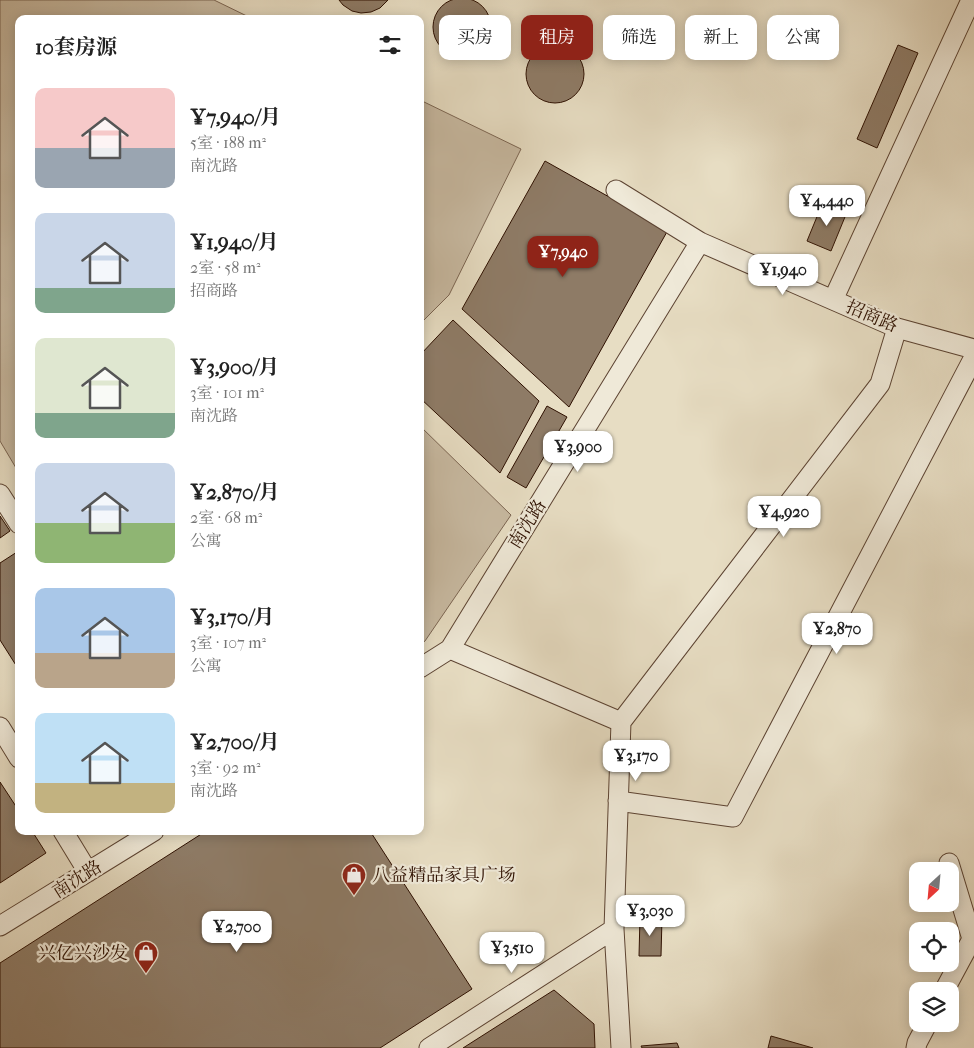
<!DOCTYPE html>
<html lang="zh">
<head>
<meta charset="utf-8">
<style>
  :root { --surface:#fff; --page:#f6f6f6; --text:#222; --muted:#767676; --accent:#8f2418 }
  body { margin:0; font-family:"IM FELL French Canon","Noto Serif SC",serif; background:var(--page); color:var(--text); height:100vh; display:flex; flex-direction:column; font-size:19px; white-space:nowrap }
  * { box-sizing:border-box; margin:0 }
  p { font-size:16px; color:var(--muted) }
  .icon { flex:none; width:28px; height:28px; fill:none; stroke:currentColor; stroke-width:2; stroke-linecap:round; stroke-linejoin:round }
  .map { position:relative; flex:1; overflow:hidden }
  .sheet { position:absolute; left:15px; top:15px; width:409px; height:820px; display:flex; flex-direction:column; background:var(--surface); border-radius:10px; box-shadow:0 2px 12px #0003 }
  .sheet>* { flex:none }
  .top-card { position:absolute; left:439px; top:15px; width:460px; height:45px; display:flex; gap:10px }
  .needle { width:32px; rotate:206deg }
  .tools { position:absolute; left:909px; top:862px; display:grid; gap:10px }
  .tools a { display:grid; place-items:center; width:50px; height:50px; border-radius:10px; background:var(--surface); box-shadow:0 2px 12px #0003; font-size:25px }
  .price { position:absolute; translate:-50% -42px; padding:0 11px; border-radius:10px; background:#fff; color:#222; font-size:16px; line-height:32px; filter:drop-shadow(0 1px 2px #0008) }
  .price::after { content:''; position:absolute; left:50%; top:30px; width:15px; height:11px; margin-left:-8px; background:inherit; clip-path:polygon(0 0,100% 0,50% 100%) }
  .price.selected { background:var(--accent); color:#fff }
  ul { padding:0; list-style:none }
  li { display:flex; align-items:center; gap:15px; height:125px; padding:0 20px }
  li span { display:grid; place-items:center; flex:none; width:140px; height:100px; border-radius:10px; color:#555 }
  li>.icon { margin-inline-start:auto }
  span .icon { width:60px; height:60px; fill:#fffc; stroke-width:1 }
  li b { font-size:21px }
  h2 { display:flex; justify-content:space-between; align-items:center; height:60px; padding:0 20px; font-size:21px }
  .tag { padding:0 18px; border-radius:10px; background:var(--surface); box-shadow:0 2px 12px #0003; font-size:18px; line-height:45px }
  .tag.selected { background:var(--accent); color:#fff }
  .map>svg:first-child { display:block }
</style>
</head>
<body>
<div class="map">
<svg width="974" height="1048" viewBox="0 0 974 1048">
  <rect width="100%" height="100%" fill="#e7ddc3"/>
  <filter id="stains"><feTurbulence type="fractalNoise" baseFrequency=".004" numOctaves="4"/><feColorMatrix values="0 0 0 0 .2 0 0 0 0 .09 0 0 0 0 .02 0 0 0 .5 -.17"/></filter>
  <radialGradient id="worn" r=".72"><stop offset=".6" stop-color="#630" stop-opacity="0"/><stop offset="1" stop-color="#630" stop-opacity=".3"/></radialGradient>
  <path fill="#c8baa2" stroke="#7b6552" d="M0 0H214L253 19H19V473L0 441Z
    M420 100 521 149 449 295 420 324Z
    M420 426 511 515 425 641 420 645Z"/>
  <path fill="#8e7b66" stroke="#2e1001" d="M433 27a29 29 0 1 1 58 0a29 29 0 1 1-58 0Z
    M339 0H388L380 8 371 12 361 13 352 11 343 5Z
    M526 74a29 29 0 1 1 58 0a29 29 0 1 1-58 0Z
    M898 45 918 53 877 148 857 139Z
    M545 161 668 230 569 407 462 309Z
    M823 202 847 212 831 251 807 241Z
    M453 320 539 401 500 473 420 398V355Z
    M547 406 567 417 526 488 507 477Z
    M0 516 10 531 0 538Z
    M17 552 19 555V670L0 640V563Z
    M0 782 19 811V831H32L46 853 0 883Z
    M206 831H370L472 989 380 1048H0V963Z
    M640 917 662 918 661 956H639Z
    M554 990 594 1024 595 1048H463Z
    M771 1036 813 1048H768Z
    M677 1043 679 1048H642L641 1046Z"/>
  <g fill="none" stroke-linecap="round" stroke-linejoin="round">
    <defs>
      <path id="minor" d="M616 190 700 242 897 328 974 349
        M833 300 971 0
        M0 494 19 524
        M450 649 621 722 614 929 621 1048
        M420 668 450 649 700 242
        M621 722 880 384 897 328
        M0 727 19 758
        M618 801 733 817 974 357
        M63 831 88 872
        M0 926 154 831
        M944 991 972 939 949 863
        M429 1048 614 929
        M916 1048 917 1043 927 1024"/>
    </defs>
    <use href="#minor" stroke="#5c4332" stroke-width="21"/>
    <use href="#minor" stroke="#efe9d8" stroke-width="19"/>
  </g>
  <defs>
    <symbol id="shop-pin" viewBox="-11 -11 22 30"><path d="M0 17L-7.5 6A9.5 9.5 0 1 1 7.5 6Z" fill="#8f2418" stroke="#efe9d8"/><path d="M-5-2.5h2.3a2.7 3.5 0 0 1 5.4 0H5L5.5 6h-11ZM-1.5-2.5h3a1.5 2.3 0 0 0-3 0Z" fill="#fff"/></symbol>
  </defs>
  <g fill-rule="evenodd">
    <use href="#shop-pin" x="340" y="861" width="28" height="38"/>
    <use href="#shop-pin" x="132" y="939" width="28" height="38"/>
  </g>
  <g text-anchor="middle" stroke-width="4.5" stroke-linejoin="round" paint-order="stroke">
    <g font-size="18" fill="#2e1001" stroke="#efe9d8">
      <text transform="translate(872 316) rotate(23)" y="6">招商路</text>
      <text transform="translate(527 524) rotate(-58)" y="6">南沈路</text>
      <text transform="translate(77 879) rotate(-32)" y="6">南沈路</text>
    </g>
    <g font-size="18" fill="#2e1001" stroke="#efe9d8" text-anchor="start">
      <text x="372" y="881">八益精品家具广场</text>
      <text x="128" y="959" text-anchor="end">兴亿兴沙发</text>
    </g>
  </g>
  <rect width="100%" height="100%" filter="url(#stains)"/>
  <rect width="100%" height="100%" fill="url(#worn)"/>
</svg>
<div class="tools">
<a><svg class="needle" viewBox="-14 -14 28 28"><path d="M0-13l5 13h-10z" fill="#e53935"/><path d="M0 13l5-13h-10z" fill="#767676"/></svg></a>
<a><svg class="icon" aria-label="locate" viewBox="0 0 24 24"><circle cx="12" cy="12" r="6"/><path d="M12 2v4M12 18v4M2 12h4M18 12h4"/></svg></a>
<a><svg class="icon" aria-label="layers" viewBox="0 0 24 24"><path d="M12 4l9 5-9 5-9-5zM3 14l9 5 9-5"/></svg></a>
</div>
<b class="price" style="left:827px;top:227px">¥4,440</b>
<b class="price selected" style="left:563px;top:278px">¥7,940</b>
<b class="price" style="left:783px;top:296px">¥1,940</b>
<b class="price" style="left:578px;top:473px">¥3,900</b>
<b class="price" style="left:784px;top:538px">¥4,920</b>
<b class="price" style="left:837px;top:655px">¥2,870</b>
<b class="price" style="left:636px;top:782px">¥3,170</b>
<b class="price" style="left:650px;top:937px">¥3,030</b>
<b class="price" style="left:237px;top:953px">¥2,700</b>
<b class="price" style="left:512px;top:974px">¥3,510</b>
<div class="top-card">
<a class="tag">买房</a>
<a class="tag selected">租房</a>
<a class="tag">筛选</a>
<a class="tag">新上</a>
<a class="tag">公寓</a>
</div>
<section class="sheet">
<h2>10套房源<svg class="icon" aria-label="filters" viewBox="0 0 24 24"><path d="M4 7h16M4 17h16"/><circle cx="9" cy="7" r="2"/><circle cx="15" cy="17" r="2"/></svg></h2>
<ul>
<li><span style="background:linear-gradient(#f6c9c9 60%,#9aa5b1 0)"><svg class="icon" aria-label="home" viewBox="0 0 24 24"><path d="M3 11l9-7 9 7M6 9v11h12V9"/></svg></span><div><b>¥7,940/月</b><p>5室 · 188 m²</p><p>南沈路</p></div></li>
<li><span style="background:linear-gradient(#c9d6e8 75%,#7fa58c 0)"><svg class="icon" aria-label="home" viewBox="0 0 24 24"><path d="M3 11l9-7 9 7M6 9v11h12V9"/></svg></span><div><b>¥1,940/月</b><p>2室 · 58 m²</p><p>招商路</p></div></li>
<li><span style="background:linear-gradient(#dfe7d0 75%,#7fa58c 0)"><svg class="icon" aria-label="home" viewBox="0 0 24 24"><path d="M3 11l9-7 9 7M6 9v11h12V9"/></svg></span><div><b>¥3,900/月</b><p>3室 · 101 m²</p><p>南沈路</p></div></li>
<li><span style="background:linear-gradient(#c9d6e8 60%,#8fb573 0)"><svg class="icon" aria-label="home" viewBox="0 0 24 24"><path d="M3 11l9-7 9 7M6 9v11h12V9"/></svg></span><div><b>¥2,870/月</b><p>2室 · 68 m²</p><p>公寓</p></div></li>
<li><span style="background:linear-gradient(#a9c7e8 65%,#b9a48a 0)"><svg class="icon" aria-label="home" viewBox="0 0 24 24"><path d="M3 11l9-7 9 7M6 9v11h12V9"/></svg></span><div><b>¥3,170/月</b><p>3室 · 107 m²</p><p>公寓</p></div></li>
<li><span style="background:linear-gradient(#bfe0f5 70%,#c2b280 0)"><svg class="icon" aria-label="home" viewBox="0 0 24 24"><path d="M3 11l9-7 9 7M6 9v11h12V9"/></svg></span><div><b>¥2,700/月</b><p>3室 · 92 m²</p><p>南沈路</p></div></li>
</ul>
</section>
</div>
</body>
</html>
